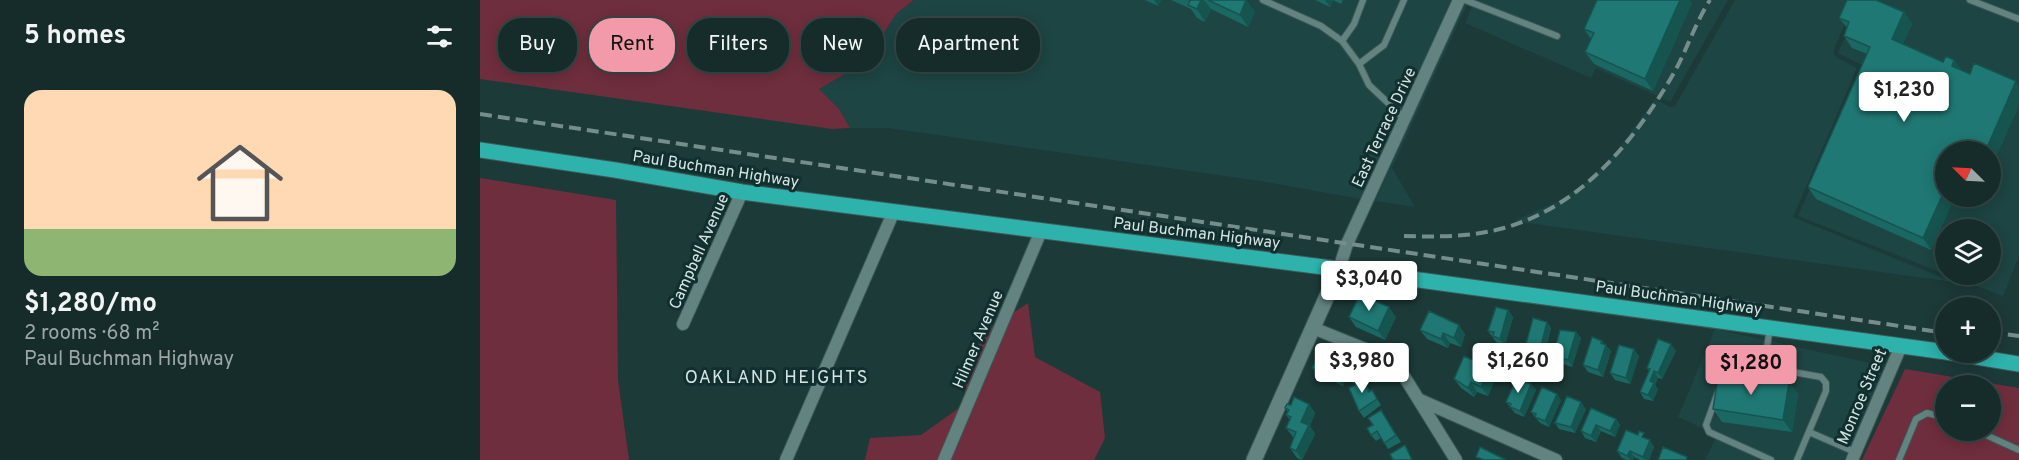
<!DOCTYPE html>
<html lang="en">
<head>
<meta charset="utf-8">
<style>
  :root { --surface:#152c2a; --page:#1e3432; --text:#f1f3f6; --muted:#9da7a8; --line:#344847; --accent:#f39aaa }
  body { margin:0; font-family:Overpass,sans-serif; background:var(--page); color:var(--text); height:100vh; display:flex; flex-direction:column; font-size:22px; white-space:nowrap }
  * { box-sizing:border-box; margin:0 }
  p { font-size:20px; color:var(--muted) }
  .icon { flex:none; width:33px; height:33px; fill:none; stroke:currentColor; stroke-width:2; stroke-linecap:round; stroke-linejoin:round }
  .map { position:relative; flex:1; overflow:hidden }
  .side { display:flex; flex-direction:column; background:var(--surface); width:480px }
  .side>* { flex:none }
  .top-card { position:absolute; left:18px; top:18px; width:570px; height:54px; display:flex; gap:12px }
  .needle { width:39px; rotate:294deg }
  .controls { position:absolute; left:1455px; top:141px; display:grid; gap:12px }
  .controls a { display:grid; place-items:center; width:66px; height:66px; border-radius:50%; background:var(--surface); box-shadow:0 3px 15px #0003,0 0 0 2px var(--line); font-size:30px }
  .price { position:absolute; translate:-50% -51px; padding:0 14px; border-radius:6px; background:#fff; color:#222; font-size:20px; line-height:39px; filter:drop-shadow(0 2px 3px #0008) }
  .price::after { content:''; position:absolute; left:50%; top:36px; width:18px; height:14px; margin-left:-9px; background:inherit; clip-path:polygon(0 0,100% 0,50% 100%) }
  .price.current { background:var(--accent); color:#111 }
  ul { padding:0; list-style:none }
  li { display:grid; align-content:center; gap:12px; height:318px; padding:0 24px }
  li span { display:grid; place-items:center; height:186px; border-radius:18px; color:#555 }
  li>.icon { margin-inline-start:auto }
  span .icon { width:108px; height:108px; fill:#fffc; stroke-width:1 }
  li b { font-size:26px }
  h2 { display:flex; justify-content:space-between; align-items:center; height:72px; padding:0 24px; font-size:26px }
  .tag { padding:0 21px; border-radius:24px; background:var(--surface); box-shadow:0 3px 15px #0003,0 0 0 2px var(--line); font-size:21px; line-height:54px }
  .tag.current { background:var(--accent); color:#111 }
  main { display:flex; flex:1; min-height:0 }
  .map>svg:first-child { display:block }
</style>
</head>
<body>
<main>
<section class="side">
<h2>5 homes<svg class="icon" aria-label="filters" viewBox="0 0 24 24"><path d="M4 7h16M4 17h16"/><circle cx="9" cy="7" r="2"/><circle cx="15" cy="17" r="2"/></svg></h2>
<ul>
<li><span style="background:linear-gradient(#ffd9b3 75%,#8fb573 0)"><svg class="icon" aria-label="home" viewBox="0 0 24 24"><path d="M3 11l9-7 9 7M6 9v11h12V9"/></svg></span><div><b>$1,280/mo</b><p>2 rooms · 68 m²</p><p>Paul Buchman Highway</p></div></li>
</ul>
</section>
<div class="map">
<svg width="1539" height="460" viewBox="0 0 1539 460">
  <rect width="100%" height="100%" fill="#1c3a38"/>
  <path fill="#1d4543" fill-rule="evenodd" d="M434 0H971L881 199 780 181 408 128H370L359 109 339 89 386 62 416 14Z
    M986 0H989L912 168 935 207 895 201Z
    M995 0H1248L1190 102 1116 68 1111 78 985 23Z
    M1255 0H1375L1353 52 1356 57 1377 68 1313 217 1473 282 1034 221 1078 201 1111 179 1135 153 1175 99 1190 107 1195 106Z
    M1381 0H1539V256L1523 296 1467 275 1510 274V230H1466L1465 274 1318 216 1384 66 1358 53ZM1466 152H1510V196H1466Z
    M1235 329 1404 366 1364 460H1225L1237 435 1198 417Z"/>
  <path fill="#6f2e3d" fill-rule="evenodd" d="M0 0H434L416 14 386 62 339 89 359 109 370 128 352 129 0 79Z
    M0 178 136 200 138 380 149 460H0Z
    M548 303 555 357 620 392 625 438 614 460H385L390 438 441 435 486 403 484 364 513 326Z
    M1425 369 1539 388V460H1382ZM1466 386H1510V430H1466Z"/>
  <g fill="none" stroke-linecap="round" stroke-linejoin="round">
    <defs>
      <path id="lane" d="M783 0 841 26 862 41 879 64 889 85 925 119
        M985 0 1077 36
        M1490 0 1539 19
        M862 41 874 24 883 0
        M879 64 904 45 924 0
        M1284 366 1290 328
        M1245 378 1251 364 1256 362 1341 377 1346 383V391L1317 460
        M1238 392 1226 425 1229 432 1291 460
        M1495 430 1539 450
        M1329 432 1375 452
        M1419 460 1436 419 1447 413 1466 418"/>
      <path id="street" d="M859 269 867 244 979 0
        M203 324 262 192
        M833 328 900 355 922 373 976 460
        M940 400 1076 460
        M306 460 414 211
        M464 460 561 231
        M1372 460 1421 346"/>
      <path id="secondary" d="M774 460 859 269"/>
      <path id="primary" d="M0 150 135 170 262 192 859 269 1466 352
        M1466 352 1539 364"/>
    </defs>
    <use href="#lane" stroke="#3d5856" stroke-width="8"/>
    <use href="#street" stroke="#3d5856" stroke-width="14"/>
    <use href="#secondary" stroke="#3d5856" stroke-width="17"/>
    <use href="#primary" stroke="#3d5856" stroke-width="17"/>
    <use href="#lane" stroke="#638380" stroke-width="6"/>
    <use href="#street" stroke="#638380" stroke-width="12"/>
    <use href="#secondary" stroke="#638380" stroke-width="15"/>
    <use href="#primary" stroke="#2db2ac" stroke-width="15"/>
    <path stroke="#758d8b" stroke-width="4" stroke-dasharray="12 6" stroke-linecap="butt" d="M0 114 1466 333
      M924 236C957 237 992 237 1024 228 1100 207 1152 144 1191 78 1206 53 1214 25 1230 0
      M1510 332 1539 336"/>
  </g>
  <path fill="#1b6763" d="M665 0H681L678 6Z
    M691 0H766L775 12 768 27 731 9 725 22 717 18 711 9Z
    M835 0H863L861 4 853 0 850 7Z
    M1212 3 1173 91 1114 64 1105 52 1111 39 1104 29Z
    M1424 12 1432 24 1423 44 1463 62 1474 60 1482 71 1490 74 1539 86V105L1510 170V152H1466V196H1475L1451 250 1336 199 1328 187 1387 54 1372 48 1364 36 1367 28 1359 18Z
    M1028 310 1033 317 1025 345 1017 343 1008 331Z
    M869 317H916L905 340 876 327Z
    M1067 322 1071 328 1065 352 1050 350 1046 344Z
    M940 330 985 334 981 347 970 343 968 348 947 339Z
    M1096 332 1101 338 1092 367 1077 362 1073 356Z
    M1122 341 1131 351 1123 377 1108 372 1103 365Z
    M1196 351 1182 379 1178 378 1175 385 1178 389 1173 401 1164 399 1160 392 1169 371 1167 368Z
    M1159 356 1150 384 1135 380 1130 373Z
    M832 368 869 372 863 386 837 374Z
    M1277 372V377L1309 382 1318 394 1312 432 1242 422 1233 409Z
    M1016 377 1008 396 997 392 994 397 981 388 974 379Z
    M884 382 890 391 892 390 901 405 884 418 879 411Z
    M1051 384 1056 390 1044 417 1035 413 1026 402Z
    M1081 400 1069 427 1060 423 1051 412Z
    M829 404 835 413 830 426 835 434 822 460 817 458 810 448 814 438 813 437 806 428 810 420 806 415 808 412 805 408 811 405Z
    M1111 408 1136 419 1140 425 1135 437 1121 431 1116 442 1105 438 1101 431Z
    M1106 409 1095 433 1079 429 1075 423Z
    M901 410 921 442 908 449 901 438 896 441 891 435 893 425Z
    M1169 440 1174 447 1169 460H1160L1154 457 1153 460H1147L1142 458 1137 451Z"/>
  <path fill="#165450" d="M674 0H681L678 6Z
    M721 0H724L731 9 725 22 717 9Z
    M766 0 775 12 768 27 760 15Z
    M845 0H853L850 7Z
    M1200 0H1210L1212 3 1173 91 1165 79Z
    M1424 12 1432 24 1420 51 1412 39Z
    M1474 60 1483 72 1472 66Z
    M1536 81 1539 86V105L1510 170V152H1505Z
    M1466 187V196H1475L1451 250 1443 238Z
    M909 307 916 317 905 340 898 331Z
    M1028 310 1033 317 1025 345 1020 339Z
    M1067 322 1071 328 1065 352 1061 346Z
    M979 325 985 334 981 347 974 338Z
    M1096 332 1101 338 1092 367 1088 360Z
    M963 333 970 343 968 348 961 339Z
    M1122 341 1131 351 1123 377 1118 370Z
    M1191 344 1196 351 1182 379 1178 373Z
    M1154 349 1159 356 1150 384 1146 378Z
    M864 366 869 372 863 386 858 379Z
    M1010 368 1016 377 1008 396 1001 387Z
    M1275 369 1277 372 1275 388 1273 384Z
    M1174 371 1178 378 1175 385 1178 389 1173 401 1168 395 1170 381Z
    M991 382 997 392 994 397 988 388Z
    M1309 382 1318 394 1312 432 1303 420Z
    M1051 384 1056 390 1044 417 1040 411Z
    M1077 394 1081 400 1069 427 1065 421Z
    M1101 402 1106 409 1095 433 1091 427Z
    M829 404 835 413 830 426 835 434 822 460 816 451 821 422Z
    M1136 419 1140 425 1135 437 1130 431Z
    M1116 425 1121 431 1116 442 1111 436Z
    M1170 440 1174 447 1169 460H1165L1163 457Z
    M1150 451 1154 457 1153 460H1150L1147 456Z"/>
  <path fill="#1f7873" stroke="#165450" stroke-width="1.5" d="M709 0H721L717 9 708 5 710 1Z
    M728 0H766L760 15Z
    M1117 0H1200L1165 79 1105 52 1114 33 1104 29Z
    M1367 0H1396L1424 12 1412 39 1463 62 1466 56 1474 60 1472 66 1490 74 1494 63 1536 81 1505 152H1466V187L1443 238 1328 187 1390 47 1364 36 1369 22 1359 18Z
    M880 294 909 307 898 331 869 317Z
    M1016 307 1028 310 1020 339 1013 336 1014 332 1008 331Z
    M949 311 979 325 974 338 963 333 961 339 940 330Z
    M1053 318 1067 322 1061 346 1046 344Z
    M1080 330 1096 332 1088 360 1073 356Z
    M1112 337 1122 341 1121 343 1126 345 1118 370 1103 365Z
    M1178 339 1191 344 1178 373 1174 371 1170 381 1174 383 1168 395 1160 392 1170 369 1167 368Z
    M1139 345 1154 349 1146 378 1130 373Z
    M839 353 864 366 858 379 832 368Z
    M984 356 1010 368 1001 387 991 382 988 388 974 379Z
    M1264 368 1275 369 1274 376 1263 375Z
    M1239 371 1309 382 1303 420 1233 409Z
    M880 376 889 392 892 390 897 399 879 411 869 388 875 385 872 381Z
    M1037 377 1051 384 1040 411 1030 407 1031 404 1026 402Z
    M1062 387 1077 394 1065 421 1055 417 1056 414 1051 412Z
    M1087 396 1101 402 1091 427 1075 423Z
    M814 397 829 404 821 422 829 425 816 451 810 448 816 432 806 428 811 417 806 415 809 410 805 408 807 404 811 405Z
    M1111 408 1136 419 1130 431 1116 425 1111 436 1101 431Z
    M901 410 916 435 904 443 897 431 891 435 887 428 893 425 888 418Z
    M1146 430 1158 435 1159 431 1164 433 1162 437 1170 440 1163 457 1150 451 1147 456 1137 451Z
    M925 445 932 460H913L910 454Z
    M1000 447 1026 460H1004L996 457Z
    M1183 447 1207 457 1206 460H1178Z"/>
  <g text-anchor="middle" stroke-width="6" stroke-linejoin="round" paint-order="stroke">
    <g font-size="16" fill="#d5e6e4" stroke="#112f2e">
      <text transform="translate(903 127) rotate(-65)" y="6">East Terrace Drive</text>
      <text transform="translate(236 168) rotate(9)" y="6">Paul Buchman Highway</text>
      <text transform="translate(717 232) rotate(7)" y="6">Paul Buchman Highway</text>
      <text transform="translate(218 251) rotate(-66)" y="6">Campbell Avenue</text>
      <text transform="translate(1199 297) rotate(8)" y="6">Paul Buchman Highway</text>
      <text transform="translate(497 339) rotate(-67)" y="6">Hilmer Avenue</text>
      <text transform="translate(1381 396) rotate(-67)" y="6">Monroe Street</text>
    </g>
    <g font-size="18" letter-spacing="1.5" fill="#d5e6e4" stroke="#112f2e">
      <text x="297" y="383">OAKLAND HEIGHTS</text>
    </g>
  </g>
</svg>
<div class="controls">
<a><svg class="needle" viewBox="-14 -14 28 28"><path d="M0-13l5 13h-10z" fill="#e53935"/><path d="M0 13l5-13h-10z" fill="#9da7a8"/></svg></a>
<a><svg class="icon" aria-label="layers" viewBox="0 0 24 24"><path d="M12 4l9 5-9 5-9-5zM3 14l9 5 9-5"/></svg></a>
<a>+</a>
<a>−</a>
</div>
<b class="price" style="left:1424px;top:123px">$1,230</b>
<b class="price" style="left:889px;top:312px">$3,040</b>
<b class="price" style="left:882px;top:394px">$3,980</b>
<b class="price" style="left:1038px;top:394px">$1,260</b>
<b class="price current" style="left:1271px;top:396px">$1,280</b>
<div class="top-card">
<a class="tag">Buy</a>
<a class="tag current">Rent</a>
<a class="tag">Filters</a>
<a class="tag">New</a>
<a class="tag">Apartment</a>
</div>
</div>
</main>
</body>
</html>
